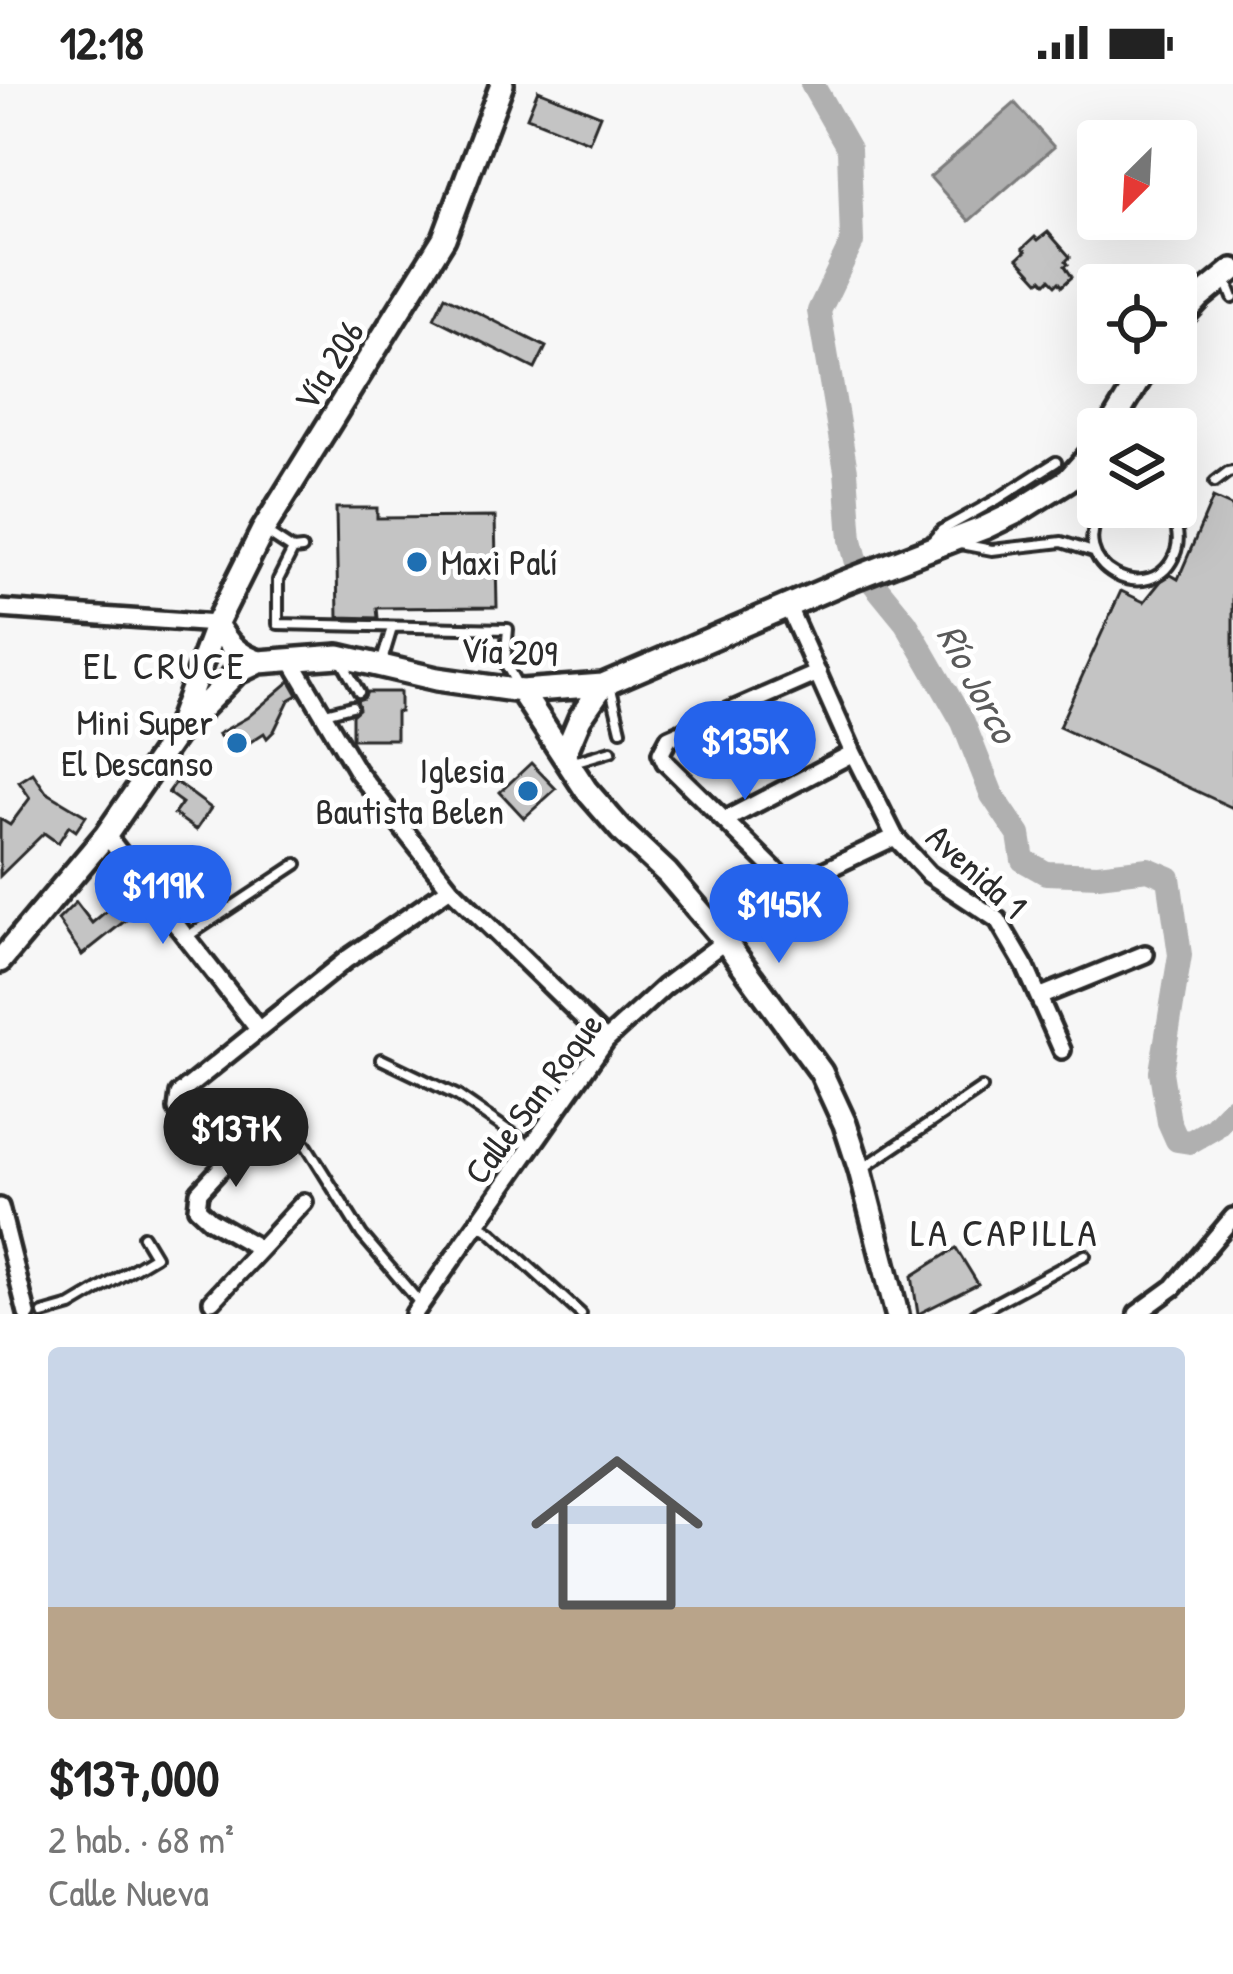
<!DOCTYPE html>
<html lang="es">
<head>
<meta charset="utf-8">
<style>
  :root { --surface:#fff; --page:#f6f6f6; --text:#222; --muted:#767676; --accent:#2563eb }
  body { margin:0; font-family:"Patrick Hand",sans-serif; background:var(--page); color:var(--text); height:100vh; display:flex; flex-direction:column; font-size:45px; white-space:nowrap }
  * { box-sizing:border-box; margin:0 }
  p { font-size:39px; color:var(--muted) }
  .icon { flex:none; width:66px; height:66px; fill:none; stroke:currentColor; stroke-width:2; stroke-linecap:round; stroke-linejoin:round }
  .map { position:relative; height:1230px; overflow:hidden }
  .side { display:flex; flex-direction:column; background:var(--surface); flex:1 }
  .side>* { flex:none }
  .needle { width:78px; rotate:204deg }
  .tools { position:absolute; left:1077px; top:36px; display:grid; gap:24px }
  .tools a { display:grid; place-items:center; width:120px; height:120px; border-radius:12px; background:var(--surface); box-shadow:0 12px 48px #0002; font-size:60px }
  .price { position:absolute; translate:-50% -102px; padding:0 27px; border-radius:42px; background:var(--accent); color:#fff; font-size:39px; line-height:78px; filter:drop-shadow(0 3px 6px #0008) }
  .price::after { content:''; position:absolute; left:50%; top:72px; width:36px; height:27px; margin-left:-18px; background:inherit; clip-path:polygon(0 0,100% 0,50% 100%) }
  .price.selected { background:#222; color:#fff }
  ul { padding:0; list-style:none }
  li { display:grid; align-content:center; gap:24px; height:636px; padding:0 48px }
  li span { display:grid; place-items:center; height:372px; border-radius:12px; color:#555 }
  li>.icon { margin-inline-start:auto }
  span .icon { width:216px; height:216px; fill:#fffc; stroke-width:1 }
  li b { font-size:51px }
  .status { display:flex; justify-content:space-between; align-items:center; height:84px; padding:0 60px; background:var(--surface); direction:ltr }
  .status svg { height:33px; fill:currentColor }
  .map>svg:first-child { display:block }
</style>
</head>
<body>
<div class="status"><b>12:18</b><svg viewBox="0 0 49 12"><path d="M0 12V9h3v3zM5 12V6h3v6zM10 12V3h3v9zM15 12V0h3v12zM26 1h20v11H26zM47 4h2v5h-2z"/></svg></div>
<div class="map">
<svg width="1233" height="1230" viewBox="0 0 1233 1230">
  <rect width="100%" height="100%" fill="#f7f7f7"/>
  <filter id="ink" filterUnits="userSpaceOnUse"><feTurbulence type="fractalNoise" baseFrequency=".00833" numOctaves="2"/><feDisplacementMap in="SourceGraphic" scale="24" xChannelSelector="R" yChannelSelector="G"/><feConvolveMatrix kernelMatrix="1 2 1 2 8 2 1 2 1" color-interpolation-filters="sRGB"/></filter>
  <g filter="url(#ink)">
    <path fill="#b0b0b0" stroke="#7b7b7b" stroke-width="3" d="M1015 19 1054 63 969 137 930 93Z"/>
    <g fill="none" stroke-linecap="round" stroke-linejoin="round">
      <path stroke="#b0b0b0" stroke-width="24" d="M812 0 849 65 852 158 819 227 846 387 851 456 857 479 906 539 963 638 992 711 1019 751 1023 776 1046 789 1098 791 1148 785 1169 794 1180 871 1161 988 1169 1038 1177 1056 1190 1058 1214 1044 1233 1024"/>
    </g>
    <path fill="#c4c4c4" stroke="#2b2b2b" stroke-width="3" d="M538 6 600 31 589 58 527 33Z
      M1048 148 1070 173 1066 177 1068 180 1065 182 1072 193 1062 202 1059 198 1056 201 1050 195 1046 199 1042 195 1039 197 1018 174 1026 167 1023 164 1035 153 1038 156Z
      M445 212 546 263 535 285 434 234Z
      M1213 414 1233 423V724L1059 643 1121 507 1144 518 1161 497 1171 491 1178 495Z
      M336 424H377V434L495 433 497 523 377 524 378 534 338 533Z
      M290 597 298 611 289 616 274 647 267 654 264 649 235 668 218 650 248 633Z
      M367 608H400V628H396V655H352V631L359 625 357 616 364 614Z
      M531 679 556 705 524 734 500 708Z
      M33 689 46 708 86 732 76 747 69 742 58 759 44 749 0 792V735L10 741 30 714 19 698Z
      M176 698 211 724 196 746 174 730 182 719 168 709Z
      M133 805 145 821 82 871 58 836 76 818 92 839Z
      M956 1164 978 1200 918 1230 912 1192Z"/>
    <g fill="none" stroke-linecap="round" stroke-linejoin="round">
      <defs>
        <path id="lane" d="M1225 193 1233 214
          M1088 377 1098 400
          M1215 398 1228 388 1233 387
          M1105 423C1058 482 1155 529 1176 467 1181 451 1175 435 1164 423
          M267 449 293 466 302 465
          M932 457 942 446 998 415 1056 378
          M955 459 992 466 1062 458 1093 468
          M293 466 278 496V540L508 545 505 579 519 604
          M382 577 392 544
          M342 578 359 608
          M610 601 621 646
          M325 629 352 622
          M570 679 611 667
          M188 852 297 780
          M381 975 458 1012 529 1061
          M306 1061 362 1151 420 1219
          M862 1085 982 1004
          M478 1140 491 1148 581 1230
          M43 1230 71 1222 155 1172 143 1152
          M975 1230 1085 1171"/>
        <path id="street" d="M788 523 853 669 895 753 929 790 998 836 1026 884 1062 966
          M0 525 216 540
          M290 574 357 687 450 804 606 956
          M818 589 669 654 661 669 665 678 784 795 800 798 895 753
          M725 736 853 669
          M106 751 258 945
          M1039 913 1145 870
          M240 1063 182 1032 177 1025 179 1010 347 875 450 804
          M0 1123 27 1230
          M260 1165 210 1136 197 1124 199 1108 263 1039
          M212 1217 304 1118
          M414 1230 606 956 664 903 725 857
          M1137 1230 1174 1203 1233 1133"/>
        <path id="secondary" d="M1176 239 1200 213 1233 186
          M1109 345 1149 279
          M216 540C227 559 237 571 259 578
          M521 607 586 706 621 746 667 789 725 857 821 988 845 1040 860 1086 897 1230
          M177 645 216 540 263 446 444 154 502 0
          M564 672 580 634 603 601
          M0 877 106 751 175 651 236 589 259 578 339 572 437 595 521 607 603 601 839 500 984 444 1017 428 1068 396 1098 362"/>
      </defs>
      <use href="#lane" stroke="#2b2b2b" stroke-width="16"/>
      <use href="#street" stroke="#2b2b2b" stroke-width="24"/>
      <use href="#secondary" stroke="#2b2b2b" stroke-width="30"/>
      <use href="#lane" stroke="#fff" stroke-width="8"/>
      <use href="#street" stroke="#fff" stroke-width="15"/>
      <use href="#secondary" stroke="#fff" stroke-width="21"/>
    </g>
  </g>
  <g fill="#1f6fb2" stroke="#fff" stroke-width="4.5">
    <circle cx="417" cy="478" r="12"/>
    <circle cx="237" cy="659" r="12"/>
    <circle cx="528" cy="707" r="12"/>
  </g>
  <g text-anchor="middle" stroke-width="10" stroke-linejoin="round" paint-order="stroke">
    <g font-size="36" fill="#2b2b2b" stroke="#fff">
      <text transform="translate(328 281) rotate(-58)" y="13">Vía 206</text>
      <text transform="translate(509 567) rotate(3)" y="13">Vía 209</text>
      <text transform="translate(977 787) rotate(42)" y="13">Avenida 1</text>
      <text transform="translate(533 1014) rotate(-53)" y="13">Calle San Roque</text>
    </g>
    <g font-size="36" fill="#2b2b2b" stroke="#fff" text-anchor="end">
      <text x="441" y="491" text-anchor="start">Maxi Palí</text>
      <text x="213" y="651">Mini Super<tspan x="213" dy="41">El Descanso</tspan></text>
      <text x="504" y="699">Iglesia<tspan x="504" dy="41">Bautista Belen</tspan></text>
    </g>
    <g font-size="39" letter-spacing="3" fill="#2b2b2b" stroke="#fff">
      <text x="165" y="595">EL CRUCE</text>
      <text x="1005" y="1162">LA CAPILLA</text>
    </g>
    <g font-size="39" font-style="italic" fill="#5a5a5a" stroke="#fff">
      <text transform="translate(978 599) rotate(62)" y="14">Río Jorco</text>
    </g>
  </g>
</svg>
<div class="tools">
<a><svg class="needle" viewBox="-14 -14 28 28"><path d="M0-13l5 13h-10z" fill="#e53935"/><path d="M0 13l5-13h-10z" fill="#767676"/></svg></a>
<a><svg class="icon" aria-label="locate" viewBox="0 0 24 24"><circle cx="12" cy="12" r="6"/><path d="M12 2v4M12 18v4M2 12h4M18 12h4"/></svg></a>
<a><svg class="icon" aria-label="layers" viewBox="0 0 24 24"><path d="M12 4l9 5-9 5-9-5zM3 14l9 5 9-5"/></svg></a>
</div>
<b class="price" style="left:745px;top:719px">$135K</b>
<b class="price" style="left:163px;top:863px">$119K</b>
<b class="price" style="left:779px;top:882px">$145K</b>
<b class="price selected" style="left:236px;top:1106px">$137K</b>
</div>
<section class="side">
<ul>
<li><span style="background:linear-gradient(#c9d6e8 70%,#b9a48a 0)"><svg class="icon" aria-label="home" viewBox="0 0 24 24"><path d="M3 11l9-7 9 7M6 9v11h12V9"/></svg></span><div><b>$137,000</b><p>2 hab. · 68 m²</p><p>Calle Nueva</p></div></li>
</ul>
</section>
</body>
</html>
